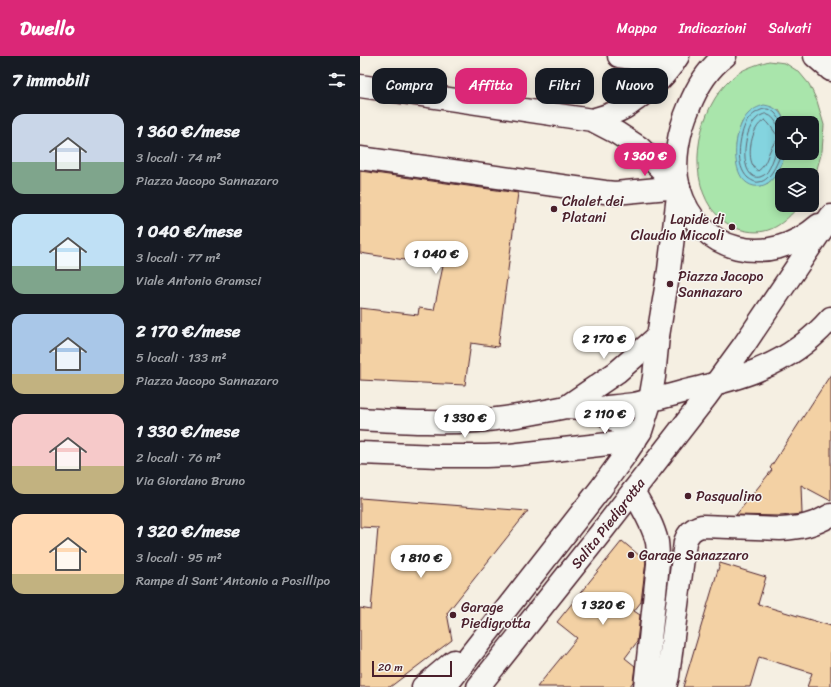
<!DOCTYPE html>
<html lang="it">
<head>
<meta charset="utf-8">
<style>
  :root { --surface:#171b24; --page:#242831; --text:#f1f3f6; --muted:#9ea1a6; --accent:#db2777 }
  body { margin:0; font-family:Sriracha,sans-serif; background:var(--page); color:var(--text); height:100vh; display:flex; flex-direction:column; font-size:15px; white-space:nowrap }
  * { box-sizing:border-box; margin:0 }
  p { font-size:13px; color:var(--muted) }
  .icon { flex:none; width:22px; height:22px; fill:none; stroke:currentColor; stroke-width:2; stroke-linecap:round; stroke-linejoin:round }
  .map { position:relative; flex:1; overflow:hidden }
  .sheet { display:flex; flex-direction:column; background:var(--surface); width:360px }
  .sheet>* { flex:none }
  .hud { position:absolute; left:12px; top:12px; width:380px; height:36px; display:flex; gap:8px }
  .tools { position:absolute; left:415px; top:60px; display:grid; gap:8px }
  .tools a { display:grid; place-items:center; width:44px; height:44px; border-radius:8px; background:var(--surface); box-shadow:0 2px 10px #0003; font-size:20px }
  .scale { position:absolute; left:12px; bottom:10px; width:80px; box-sizing:border-box; padding-left:4px; border:2px solid #4a1f2b; border-top:0; font-size:11px; line-height:14px; white-space:nowrap; color:#4a1f2b; -webkit-text-stroke:3px #f6f6f2; paint-order:stroke }
  .price { position:absolute; translate:-50% -34px; padding:0 9px; border-radius:14px; background:#fff; color:#222; font-size:13px; line-height:26px; filter:drop-shadow(0 1px 2px #0008) }
  .price::after { content:''; position:absolute; left:50%; top:24px; width:12px; height:9px; margin-left:-6px; background:inherit; clip-path:polygon(0 0,100% 0,50% 100%) }
  .price.on { background:var(--accent); color:#fff }
  ul { padding:0; list-style:none }
  li { display:flex; align-items:center; gap:12px; height:100px; padding:0 12px }
  li span { display:grid; place-items:center; flex:none; width:112px; height:80px; border-radius:12px; color:#555 }
  li>.icon { margin-inline-start:auto }
  span .icon { width:48px; height:48px; fill:#fffc; stroke-width:1 }
  li b { font-size:17px }
  h2 { display:flex; justify-content:space-between; align-items:center; height:48px; padding:0 12px; font-size:17px }
  .tag { padding:0 14px; border-radius:12px; background:var(--surface); box-shadow:0 2px 10px #0003; font-size:14px; line-height:36px }
  .tag.on { background:var(--accent); color:#fff }
  header { display:flex; align-items:center; gap:24px; box-sizing:border-box; height:56px; padding:0 20px; background:var(--accent); color:#fff }
  header strong { font-size:19px }
  nav { display:flex; gap:22px; margin-inline-start:auto; font-size:14px }
  main { display:flex; flex:1; min-height:0 }
  .map>svg:first-child { display:block }
</style>
</head>
<body>
<header>
<strong>Dwello</strong>
<nav><a>Mappa</a><a>Indicazioni</a><a>Salvati</a></nav>
</header>
<main>
<section class="sheet">
<h2>7 immobili<svg class="icon" aria-label="filters" viewBox="0 0 24 24"><path d="M4 7h16M4 17h16"/><circle cx="9" cy="7" r="2"/><circle cx="15" cy="17" r="2"/></svg></h2>
<ul>
<li><span style="background:linear-gradient(#c9d6e8 60%,#7fa58c 0)"><svg class="icon" aria-label="home" viewBox="0 0 24 24"><path d="M3 11l9-7 9 7M6 9v11h12V9"/></svg></span><div><b>1 360 €/mese</b><p>3 locali · 74 m²</p><p>Piazza Jacopo Sannazaro</p></div></li>
<li><span style="background:linear-gradient(#bfe0f5 65%,#7fa58c 0)"><svg class="icon" aria-label="home" viewBox="0 0 24 24"><path d="M3 11l9-7 9 7M6 9v11h12V9"/></svg></span><div><b>1 040 €/mese</b><p>3 locali · 77 m²</p><p>Viale Antonio Gramsci</p></div></li>
<li><span style="background:linear-gradient(#a9c7e8 75%,#c2b280 0)"><svg class="icon" aria-label="home" viewBox="0 0 24 24"><path d="M3 11l9-7 9 7M6 9v11h12V9"/></svg></span><div><b>2 170 €/mese</b><p>5 locali · 133 m²</p><p>Piazza Jacopo Sannazaro</p></div></li>
<li><span style="background:linear-gradient(#f6c9c9 65%,#c2b280 0)"><svg class="icon" aria-label="home" viewBox="0 0 24 24"><path d="M3 11l9-7 9 7M6 9v11h12V9"/></svg></span><div><b>1 330 €/mese</b><p>2 locali · 76 m²</p><p>Via Giordano Bruno</p></div></li>
<li><span style="background:linear-gradient(#ffd9b3 75%,#c2b280 0)"><svg class="icon" aria-label="home" viewBox="0 0 24 24"><path d="M3 11l9-7 9 7M6 9v11h12V9"/></svg></span><div><b>1 320 €/mese</b><p>3 locali · 95 m²</p><p>Rampe di Sant'Antonio a Posillipo</p></div></li>
</ul>
</section>
<div class="map">
<svg width="471" height="631" viewBox="0 0 471 631">
  <rect width="100%" height="100%" fill="#f5efe2"/>
  <filter id="ink" filterUnits="userSpaceOnUse"><feTurbulence type="fractalNoise" baseFrequency=".025" numOctaves="2"/><feDisplacementMap in="SourceGraphic" scale="8" xChannelSelector="R" yChannelSelector="G"/><feConvolveMatrix kernelMatrix="1 2 1 2 8 2 1 2 1" color-interpolation-filters="sRGB"/></filter>
  <g filter="url(#ink)">
    <path fill="#a9e5ab" stroke="#7a826b" fill-rule="evenodd" d="M409 5 425 7 439 16 449 28 457 45 464 69 462 95 452 131V119H422V149H440C423 168 409 181 382 174 369 171 359 162 351 152 326 115 339 51 371 23 381 13 395 9 409 5ZM419 54 426 67H452V97H425C422 109 416 119 407 128L376 90 378 78 382 66Z"/>
    <path fill="#84d4df" stroke="#6d8c97" d="M404 49C417 51 420 56 426 67H422V97H425C422 111 412 133 394 130 389 129 385 126 382 122 371 106 375 71 388 58 393 53 398 51 404 49Z"/>
    <g fill="none" stroke-linecap="round" stroke-linejoin="round">
      <path stroke="#616773" stroke-width="1" d="M405 64C409 67 411 71 414 75 416 78 418 80 420 82 418 84 415 86 413 89 407 98 407 109 398 115 386 108 390 83 396 73 398 69 401 66 405 64Z
        M422 68C420 64 418 60 415 57 411 53 406 52 401 54 394 57 388 62 385 69 379 83 375 110 388 122 391 124 395 127 399 126 411 125 418 105 422 95
        M422 75C417 70 415 61 408 59 405 57 405 58 402 59 381 67 378 126 400 121 413 118 412 95 422 89"/>
    </g>
    <path fill="#f3d1a4" stroke="#4a1f2b" d="M0 115 158 137 138 291 111 287 105 329 0 324V252L58 259 59 252 74 254 83 210 0 197Z
      M471 318V445L441 429 442 458 420 460 376 459 412 414 410 412Z
      M0 442 168 455 87 557 92 584 30 631H0V552L11 554 18 472 0 471Z
      M262 485 286 505 281 546 274 555 280 559 277 586 265 602 275 610 273 626 269 631H177L217 582 197 566Z
      M360 507 406 521 398 548 471 570V631H447L452 617 399 601 390 631H323Z"/>
    <g fill="none" stroke-linecap="round" stroke-linejoin="round">
      <defs>
        <path id="minor" d="M259 0 313 8
          M0 30 232 64 257 77 280 92 319 131
          M232 64C242 61 253 58 262 53 267 51 272 46 277 43 295 29 306 19 318 0
          M0 102 245 136 255 137 319 131
          M206 351 257 316 280 296 298 280
          M231 353C245 351 260 350 274 348 293 344 311 339 330 334 353 328 378 323 400 313 427 302 452 284 471 262
          M0 363C39 365 77 368 116 365 146 363 177 357 206 351 226 352 247 355 262 370 267 374 270 380 275 385
          M0 397 79 400H126L150 399 275 385
          M273 435C282 451 293 468 297 486 298 493 298 501 298 508L285 631
          M305 631 308 620 325 486C328 477 333 472 342 470L420 473C440 472 454 469 471 459"/>
        <g id="major">
          <path d="M365 0C347 13 337 31 329 51 319 74 312 107 319 132 338 198 409 213 459 169"/>
          <path d="M455 0 471 14"/>
          <path d="M63 631 94 605"/>
          <path d="M85 631 241 432 265 399 281 375 289 350 294 321 298 280 309 214 319 131"/>
          <path id="s1" d="M118 631 239 479 346 341 384 289 471 160"/>
        </g>
      </defs>
      <use href="#minor" stroke="#4a1f2b" stroke-width="25"/>
      <use href="#major" stroke="#4a1f2b" stroke-width="25"/>
      <use href="#minor" stroke="#f6f6f2" stroke-width="22"/>
      <use href="#major" stroke="#f6f6f2" stroke-width="22"/>
    </g>
  </g>
  <g fill="#4a1f2b" stroke="#f6f6f2" stroke-width="1.5">
    <circle cx="194" cy="153" r="4"/>
    <circle cx="372" cy="171" r="4"/>
    <circle cx="310" cy="228" r="4"/>
    <circle cx="328" cy="440" r="4"/>
    <circle cx="271" cy="499" r="4"/>
    <circle cx="93" cy="559" r="4"/>
  </g>
  <g text-anchor="middle" stroke-width="3" stroke-linejoin="round" paint-order="stroke">
    <g font-size="14" fill="#4a1f2b" stroke="#f6f6f2" text-anchor="start">
      <text x="202" y="150">Chalet dei<tspan x="202" dy="16">Platani</tspan></text>
      <text x="364" y="168" text-anchor="end">Lapide di<tspan x="364" dy="16">Claudio Miccoli</tspan></text>
      <text x="318" y="225">Piazza Jacopo<tspan x="318" dy="16">Sannazaro</tspan></text>
      <text x="336" y="445">Pasqualino</text>
      <text x="279" y="504">Garage Sanazzaro</text>
      <text x="101" y="556">Garage<tspan x="101" dy="16">Piedigrotta</tspan></text>
    </g>
    <g font-size="14" fill="#4a1f2b" stroke="#f6f6f2">
      <text dy="5" stroke="none"><textPath href="#s1" startOffset="209">Salita Piedigrotta</textPath></text>
    </g>
  </g>
</svg>
<div class="tools">
<a><svg class="icon" aria-label="locate" viewBox="0 0 24 24"><circle cx="12" cy="12" r="6"/><path d="M12 2v4M12 18v4M2 12h4M18 12h4"/></svg></a>
<a><svg class="icon" aria-label="layers" viewBox="0 0 24 24"><path d="M12 4l9 5-9 5-9-5zM3 14l9 5 9-5"/></svg></a>
</div>
<div class="scale">20 m</div>
<b class="price on" style="left:285px;top:121px">1 360 €</b>
<b class="price" style="left:76px;top:219px">1 040 €</b>
<b class="price" style="left:244px;top:304px">2 170 €</b>
<b class="price" style="left:245px;top:379px">2 110 €</b>
<b class="price" style="left:105px;top:383px">1 330 €</b>
<b class="price" style="left:61px;top:523px">1 810 €</b>
<b class="price" style="left:243px;top:570px">1 320 €</b>
<div class="hud">
<a class="tag">Compra</a>
<a class="tag on">Affitta</a>
<a class="tag">Filtri</a>
<a class="tag">Nuovo</a>
</div>
</div>
</main>
</body>
</html>
